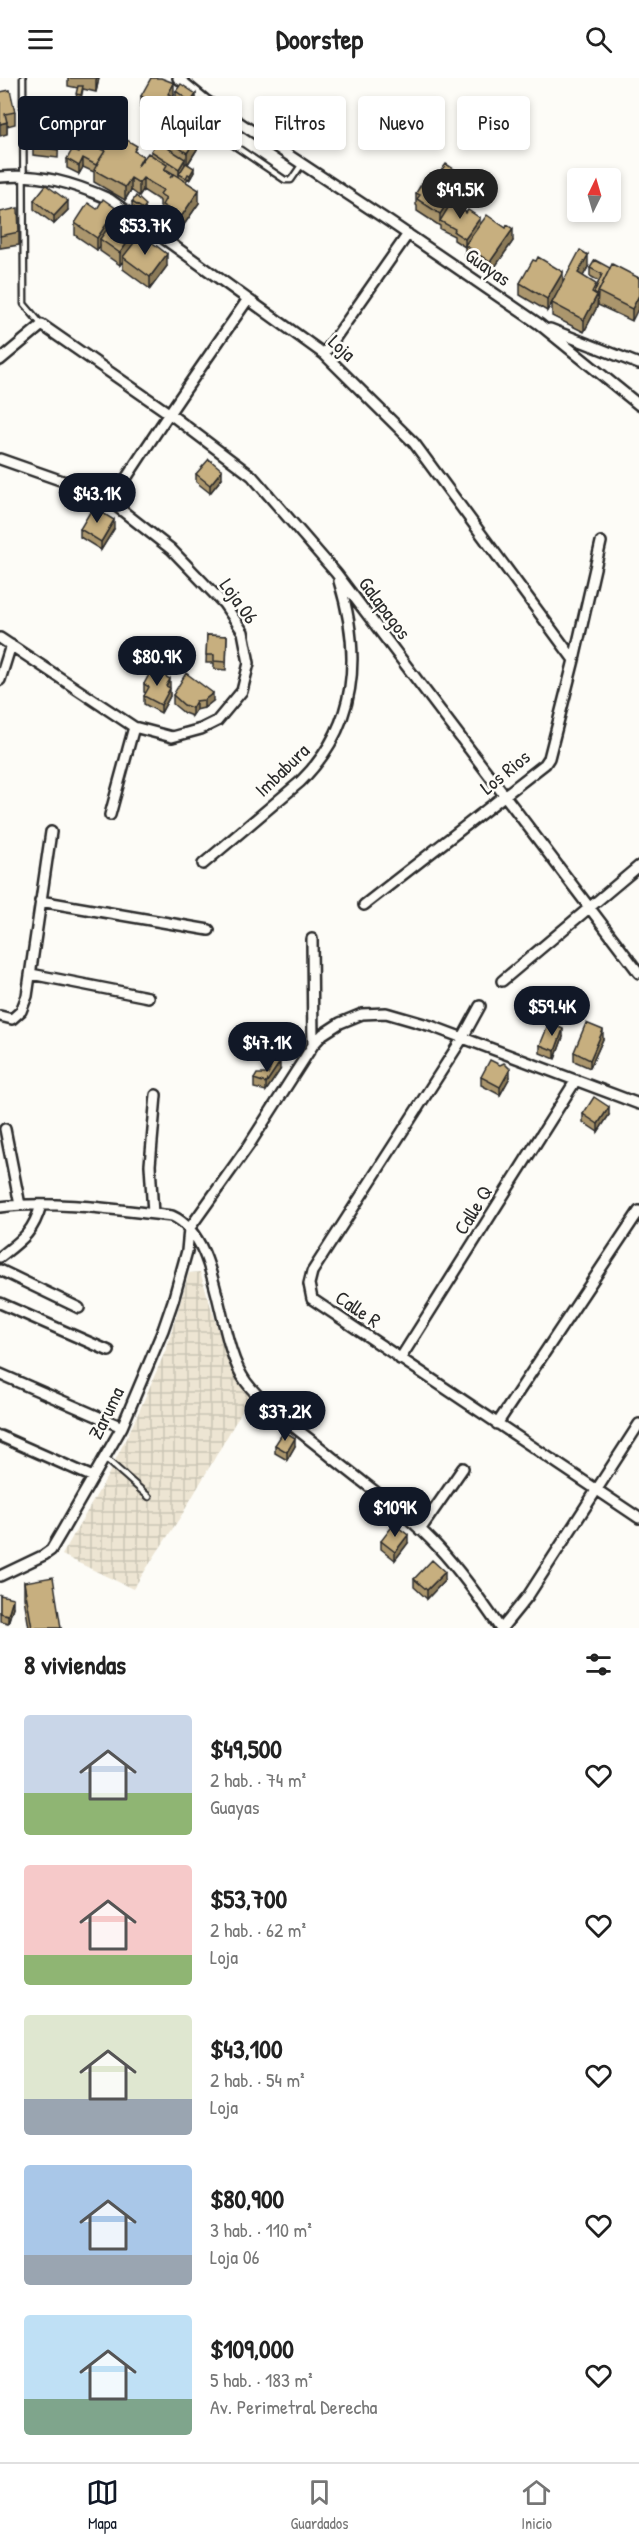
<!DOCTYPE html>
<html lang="es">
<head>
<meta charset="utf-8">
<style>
  :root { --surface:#fff; --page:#f2f2f2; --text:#222; --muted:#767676; --line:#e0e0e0; --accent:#111827 }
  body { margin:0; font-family:"Patrick Hand",sans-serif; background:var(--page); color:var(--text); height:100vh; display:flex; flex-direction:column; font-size:22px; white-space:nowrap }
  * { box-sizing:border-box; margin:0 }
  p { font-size:20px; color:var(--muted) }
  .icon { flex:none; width:33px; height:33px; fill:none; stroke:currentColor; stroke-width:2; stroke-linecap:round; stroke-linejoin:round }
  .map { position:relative; height:1550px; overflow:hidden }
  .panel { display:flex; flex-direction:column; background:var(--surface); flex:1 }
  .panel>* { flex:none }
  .banner { position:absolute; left:18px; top:18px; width:603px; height:54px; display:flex; gap:12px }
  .needle { width:39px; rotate:5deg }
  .fabs { position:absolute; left:567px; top:90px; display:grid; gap:12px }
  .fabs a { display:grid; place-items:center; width:54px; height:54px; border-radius:6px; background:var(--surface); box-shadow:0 3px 9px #0003; font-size:30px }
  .price { position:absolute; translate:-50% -51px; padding:0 14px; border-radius:21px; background:var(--accent); color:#fff; font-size:20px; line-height:39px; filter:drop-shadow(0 2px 3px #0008) }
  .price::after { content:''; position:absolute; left:50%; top:36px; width:18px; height:14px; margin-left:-9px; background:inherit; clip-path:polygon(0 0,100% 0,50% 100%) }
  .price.selected { background:#222; color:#fff }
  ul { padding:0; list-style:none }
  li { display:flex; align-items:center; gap:18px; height:150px; padding:0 24px }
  li span { display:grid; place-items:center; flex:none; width:168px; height:120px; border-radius:6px; color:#555 }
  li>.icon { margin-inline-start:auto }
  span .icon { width:72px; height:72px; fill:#fffc; stroke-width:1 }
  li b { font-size:26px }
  h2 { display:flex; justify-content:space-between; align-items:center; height:72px; padding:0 24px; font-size:26px }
  .pill { padding:0 21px; border-radius:6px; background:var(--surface); box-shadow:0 3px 9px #0003; font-size:21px; line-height:54px }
  .pill.selected { background:var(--accent); color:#fff }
  header { display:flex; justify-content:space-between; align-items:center; height:78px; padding:0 24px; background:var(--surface); font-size:27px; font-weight:800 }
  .menu { display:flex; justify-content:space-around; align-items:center; height:84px; border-top:2px solid var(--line); background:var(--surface); font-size:16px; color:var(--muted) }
  .menu a { display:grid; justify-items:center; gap:3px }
  .menu .selected { color:var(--accent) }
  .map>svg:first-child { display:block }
</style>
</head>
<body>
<header><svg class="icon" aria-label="menu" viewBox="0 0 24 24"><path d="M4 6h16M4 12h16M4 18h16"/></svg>Doorstep<svg class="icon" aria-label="search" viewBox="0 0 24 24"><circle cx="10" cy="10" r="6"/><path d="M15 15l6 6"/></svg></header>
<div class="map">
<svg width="639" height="1550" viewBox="0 0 639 1550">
  <defs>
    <pattern id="industrial-grid" width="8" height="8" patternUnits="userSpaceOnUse" patternTransform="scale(1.5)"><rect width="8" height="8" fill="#ede5d3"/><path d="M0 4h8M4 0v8" fill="none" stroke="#cbc5b5"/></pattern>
  </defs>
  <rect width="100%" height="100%" fill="#fdfcf7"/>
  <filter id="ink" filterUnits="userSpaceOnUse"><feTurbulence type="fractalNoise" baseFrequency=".0167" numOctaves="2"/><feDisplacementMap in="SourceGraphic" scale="12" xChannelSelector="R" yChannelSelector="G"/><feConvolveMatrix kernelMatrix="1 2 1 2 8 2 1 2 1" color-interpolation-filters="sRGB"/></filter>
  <g filter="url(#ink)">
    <path fill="url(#industrial-grid)" d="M200 1194 227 1280 250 1319 183 1435 133 1511 62 1477 108 1397 137 1338 167 1269 189 1195Z"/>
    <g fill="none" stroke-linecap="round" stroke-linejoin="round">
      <defs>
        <path id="lane" d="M23 0 24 226 42 247
          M205 22 197 38 198 43 285 102H291L302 86
          M104 1379 149 1419"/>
        <path id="street" d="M178 0 205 22 390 144 539 246 639 327
          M0 99C40 95 73 105 109 121L324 276 414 365 574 582
          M550 251 639 286
          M324 276 408 156
          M0 282 42 247 170 336 252 398 336 495 639 895
          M0 381 77 408 111 424 171 471 224 526 233 539 243 554 249 585 242 613 217 643 201 651 172 659 134 649 0 560
          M111 424C154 355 202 288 248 221
          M0 602 11 567
          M110 737 134 649
          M203 786 300 704C358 647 362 577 339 503
          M40 823 209 852
          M364 827 545 686 549 680 574 582 601 464
          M312 861 313 967
          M31 896 148 919
          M502 903 639 788
          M480 928 462 961 312 1194 309 1206 312 1221 639 1440
          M0 938 12 941 21 933 27 918 51 754
          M5 1051 20 1127
          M0 1129C52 1122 119 1132 172 1138 222 1160 215 1261 246 1304 263 1327 305 1357 328 1376 365 1407 407 1435 439 1470 462 1495 481 1522 500 1550
          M153 1136 150 1087 156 1017
          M0 1179C22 1162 33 1155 41 1127
          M0 1192 79 1230
          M0 1225 109 1273
          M400 1281 576 1002
          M0 1296 122 1349
          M497 1346 639 1133
          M0 1358 93 1399
          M420 1452 463 1390
          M0 1498 44 1477 51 1472 64 1450 122 1349 163 1252 173 1223 187 1173 189 1151 249 1067 313 967 323 956 340 945 362 936 386 935 431 948 639 1026
          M502 1550 528 1518 639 1346"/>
      </defs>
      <use href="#lane" stroke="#2b2b2b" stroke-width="9"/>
      <use href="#street" stroke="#2b2b2b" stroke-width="14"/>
      <use href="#lane" stroke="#fdfcf7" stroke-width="4.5"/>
      <use href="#street" stroke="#fdfcf7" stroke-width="9"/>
    </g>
    <path fill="#ab966d" stroke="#2b2b2b" stroke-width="1.5" fill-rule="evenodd" d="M68 0H99L96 14 83 11 81 21 76 20 78 10 68 8Z
      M176 13 196 24 191 32 181 25V36L171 54 145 40V32L141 30V18L174 17 173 19 176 20Z
      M0 14 15 34V46L7 48V56Z
      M85 40 83 59 61 56V48Z
      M59 43 58 80 33 77V69L44 56Z
      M109 48 105 68H103V72L105 73 137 75 143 81 151 77V73L167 69V62L201 65 188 86 194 94 190 101 188 100 186 104 199 125 181 151 162 139V130L160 129V123L143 112 139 118 131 112 125 122 94 104V94L83 89 79 96 67 90V81L79 75 85 64H84V56ZM167 92 179 99V98V100L172 98 167 94Z
      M440 94 460 103 454 112 455 124 464 133 480 146 513 163 490 196 465 179V169L454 162V158L440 151V148L417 133V128L416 127V115L430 103 448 108 440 103Z
      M34 122 68 132 54 146 34 131Z
      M132 124 146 131 143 135 132 128Z
      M97 131 117 141 136 162 167 188 150 211 123 191V183L120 187 100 173V168L97 172 75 157V145Z
      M0 134 19 154V167L0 170Z
      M536 183 563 204 588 189 583 198 596 210 599 203 590 198V190H610L639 200 632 243 598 227V224L597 229 584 254 552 238V225L547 233 520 217V205Z
      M196 396 222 400 210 415 196 404Z
      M80 451H114L101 472 80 459Z
      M207 557 227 558 226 592 214 591V585H206Z
      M144 606 169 610 170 618 161 635 144 626V618L146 615 144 614Z
      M173 617 213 623 204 630 196 632 192 638 184 635 173 626Z
      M563 959 555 981 540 975V967Z
      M603 961 590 990 574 983V974Z
      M500 987 510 999 500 1017 481 1007V999Z
      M280 992 266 1013 254 1010V1001Z
      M583 1036 609 1037 598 1054 583 1044Z
      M275 1367 295 1368 287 1382 275 1375Z
      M381 1463 408 1465 395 1482 381 1471Z
      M414 1501 445 1502 427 1521 414 1509Z
      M24 1504 61 1550H29L24 1520Z
      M0 1517 13 1529 8 1545 0 1543Z"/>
    <path fill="#8b7a59" stroke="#2b2b2b" stroke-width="1.5" d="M97 0H99L96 14V2Z
      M174 5V17L168 28V16Z
      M196 16V24L191 32V24Z
      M181 23V36L171 54V42Z
      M85 32V40L83 59V51Z
      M109 40V48L105 68V60Z
      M7 44V56L0 58V46Z
      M201 53V65L187 87V75Z
      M83 80V89L79 96V88Z
      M185 81V89L179 96V99V91Z
      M194 90V94L190 101V97Z
      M460 95V103L453 112V104Z
      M131 100V112L125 122V109Z
      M143 100V112L139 118V105Z
      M199 112V125L181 151V139Z
      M455 113V125L440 143V136Z
      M68 123V132L54 146V138Z
      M117 131V143L100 161V168L97 172V160Z
      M480 140V148L465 167V170V161Z
      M513 151V163L490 196V184Z
      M136 152V165L123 179V183L120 187V175Z
      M167 176V188L150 211V199Z
      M588 177V189L578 207V195Z
      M563 194V206L547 233V221Z
      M598 216 597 229 584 254V242Z
      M639 217V229L632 243V231Z
      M222 392V400L210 415V407Z
      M114 442V451L101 472V464Z
      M170 601V609L166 616V608Z
      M170 610V618L161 635V627Z
      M213 615V623L204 630V622Z
      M196 623V632L192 638V630Z
      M563 951V959L555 981V973Z
      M603 952V961L590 990V982Z
      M280 984V992L266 1013V1005Z
      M510 991V999L500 1017V1009Z
      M609 1029V1037L598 1054V1046Z
      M295 1360V1368L287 1382V1374Z
      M408 1457V1465L395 1482V1474Z
      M445 1494V1502L427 1521V1512Z
      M13 1520V1529L8 1545V1537Z"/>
    <path fill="#c7af7f" stroke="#2b2b2b" stroke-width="1.5" d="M151 0H161L174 5 168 16 181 23 171 42 145 28 149 22 141 18Z
      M181 6 196 16 191 24 176 13Z
      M78 8H83L81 17 76 16Z
      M10 12 15 34 5 36 7 44 0 46V14Z
      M64 29 85 32 83 51 61 48Z
      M87 39 109 40 105 60 84 56Z
      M181 40 201 53 187 75 167 62Z
      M46 41 59 43 58 72 33 69 35 55 44 56Z
      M115 55 137 68 134 73 143 78 137 89 148 75 167 87 164 92 172 97 170 100 174 96 199 112 181 139 162 127 166 120 160 116 163 112 143 100 139 105 131 100 125 109 94 92Z
      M91 60 103 66 100 71 105 73 96 87 83 80 79 88 67 81 72 72 79 75 86 63 89 64Z
      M157 63 185 81 179 91 151 73Z
      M186 85 194 90 190 97 188 96 186 100 179 96Z
      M446 86 460 95 453 104 440 94Z
      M433 99 455 113 440 136 417 121 420 117 416 115 425 100 430 103Z
      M46 107 68 123 54 138 34 122Z
      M136 118 146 127 143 131 132 124Z
      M103 121 117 131 97 160 75 145 88 125 97 131Z
      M453 122 464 130 463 132 466 135 468 132 480 140 465 161 454 154 455 151 440 143Z
      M18 130 19 154 0 158V134Z
      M487 137 506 150 507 147 513 151 490 184 465 167Z
      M115 140 136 152 120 175 100 161Z
      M141 156 167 176 150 199 123 179Z
      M580 172 588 177 578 195 596 206 592 214 597 217 584 242 552 225Z
      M538 179 563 194 547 221 520 205 533 182 536 183Z
      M595 182 610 190 597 217 594 215 602 196 590 190Z
      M612 186 639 200V217L632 231 598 214Z
      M209 381 222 392 210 407 196 396Z
      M93 429 114 442 101 464 80 451Z
      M207 557 227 558 226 584 214 583V577H206Z
      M152 591 170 601 166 608 170 610 161 627 144 618 149 609 144 606Z
      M186 595 213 615 204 622 196 623 192 630 184 627 173 617Z
      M549 945 563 951 555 973 540 967Z
      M586 945 603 952 590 982 574 974Z
      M490 982 500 987 504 985 510 991 500 1009 481 999Z
      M273 983 280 984 266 1005 254 1001 257 996H268Z
      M594 1019 609 1029 598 1046 583 1036Z
      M284 1353 295 1360 287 1374 275 1367Z
      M394 1446 408 1457 395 1474 381 1463Z
      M432 1482 445 1494 427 1512 414 1501Z
      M53 1499 61 1550H32L24 1504Z
      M0 1517 13 1520 8 1537 0 1535Z"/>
  </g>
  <g text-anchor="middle" stroke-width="5" stroke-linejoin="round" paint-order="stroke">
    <g font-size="20" fill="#2b2b2b" stroke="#fdfcf7">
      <text transform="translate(488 189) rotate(35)" y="7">Guayas</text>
      <text transform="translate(342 270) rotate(42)" y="7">Loja</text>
      <text transform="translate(239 523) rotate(54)" y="7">Loja 06</text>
      <text transform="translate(385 530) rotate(53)" y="7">Galapagos</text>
      <text transform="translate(282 692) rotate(-44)" y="7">Imbabura</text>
      <text transform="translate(505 694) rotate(-39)" y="7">Los Rios</text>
      <text transform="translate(473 1132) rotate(-58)" y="7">Calle Q</text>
      <text transform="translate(358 1231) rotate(34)" y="7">Calle R</text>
      <text transform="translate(106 1335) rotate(-64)" y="7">Zaruma</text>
    </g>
  </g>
</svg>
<div class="fabs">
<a><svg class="needle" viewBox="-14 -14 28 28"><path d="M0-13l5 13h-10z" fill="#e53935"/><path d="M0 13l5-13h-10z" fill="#767676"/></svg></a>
</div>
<b class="price selected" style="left:460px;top:142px">$49.5K</b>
<b class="price" style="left:145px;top:178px">$53.7K</b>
<b class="price" style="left:97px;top:446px">$43.1K</b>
<b class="price" style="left:157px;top:609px">$80.9K</b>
<b class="price" style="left:552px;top:959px">$59.4K</b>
<b class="price" style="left:267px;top:995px">$47.1K</b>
<b class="price" style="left:285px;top:1364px">$37.2K</b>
<b class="price" style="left:395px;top:1460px">$109K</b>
<div class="banner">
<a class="pill selected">Comprar</a>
<a class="pill">Alquilar</a>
<a class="pill">Filtros</a>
<a class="pill">Nuevo</a>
<a class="pill">Piso</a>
</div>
</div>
<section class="panel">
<h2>8 viviendas<svg class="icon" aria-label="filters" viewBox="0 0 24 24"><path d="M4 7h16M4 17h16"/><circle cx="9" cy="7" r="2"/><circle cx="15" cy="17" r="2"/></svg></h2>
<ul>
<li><span style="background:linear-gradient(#c9d6e8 65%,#8fb573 0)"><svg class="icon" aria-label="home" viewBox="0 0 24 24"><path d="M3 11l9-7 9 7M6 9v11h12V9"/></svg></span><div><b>$49,500</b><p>2 hab. · 74 m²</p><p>Guayas</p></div><svg class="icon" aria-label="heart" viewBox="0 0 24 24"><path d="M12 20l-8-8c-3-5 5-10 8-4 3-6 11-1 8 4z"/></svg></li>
<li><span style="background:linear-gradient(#f6c9c9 75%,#8fb573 0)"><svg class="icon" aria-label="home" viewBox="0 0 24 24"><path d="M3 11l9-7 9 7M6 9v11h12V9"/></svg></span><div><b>$53,700</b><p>2 hab. · 62 m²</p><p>Loja</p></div><svg class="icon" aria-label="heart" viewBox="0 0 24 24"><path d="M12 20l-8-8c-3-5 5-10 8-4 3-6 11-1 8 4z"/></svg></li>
<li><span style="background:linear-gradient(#dfe7d0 70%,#9aa5b1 0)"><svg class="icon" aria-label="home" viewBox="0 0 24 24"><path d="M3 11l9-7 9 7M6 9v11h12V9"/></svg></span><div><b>$43,100</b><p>2 hab. · 54 m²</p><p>Loja</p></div><svg class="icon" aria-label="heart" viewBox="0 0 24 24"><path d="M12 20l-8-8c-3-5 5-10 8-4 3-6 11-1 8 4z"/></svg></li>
<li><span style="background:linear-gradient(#a9c7e8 75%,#9aa5b1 0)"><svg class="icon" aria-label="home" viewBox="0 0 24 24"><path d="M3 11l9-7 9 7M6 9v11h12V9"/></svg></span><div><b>$80,900</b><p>3 hab. · 110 m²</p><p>Loja 06</p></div><svg class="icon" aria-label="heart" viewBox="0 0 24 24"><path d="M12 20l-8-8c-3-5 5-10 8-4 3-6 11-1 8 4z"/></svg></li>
<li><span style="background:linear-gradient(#bfe0f5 70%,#7fa58c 0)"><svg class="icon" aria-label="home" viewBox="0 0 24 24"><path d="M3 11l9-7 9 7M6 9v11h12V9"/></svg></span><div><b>$109,000</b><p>5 hab. · 183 m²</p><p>Av. Perimetral Derecha</p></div><svg class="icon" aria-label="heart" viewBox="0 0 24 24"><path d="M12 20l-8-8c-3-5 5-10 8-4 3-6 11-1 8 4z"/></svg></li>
</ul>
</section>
<nav class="menu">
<a class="selected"><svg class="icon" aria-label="map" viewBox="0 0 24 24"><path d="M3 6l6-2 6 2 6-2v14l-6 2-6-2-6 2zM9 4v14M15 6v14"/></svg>Mapa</a>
<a><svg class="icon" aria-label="saved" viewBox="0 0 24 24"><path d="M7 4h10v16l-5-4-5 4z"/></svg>Guardados</a>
<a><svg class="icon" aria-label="home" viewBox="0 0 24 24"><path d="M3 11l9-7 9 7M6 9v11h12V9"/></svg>Inicio</a>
</nav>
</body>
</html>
